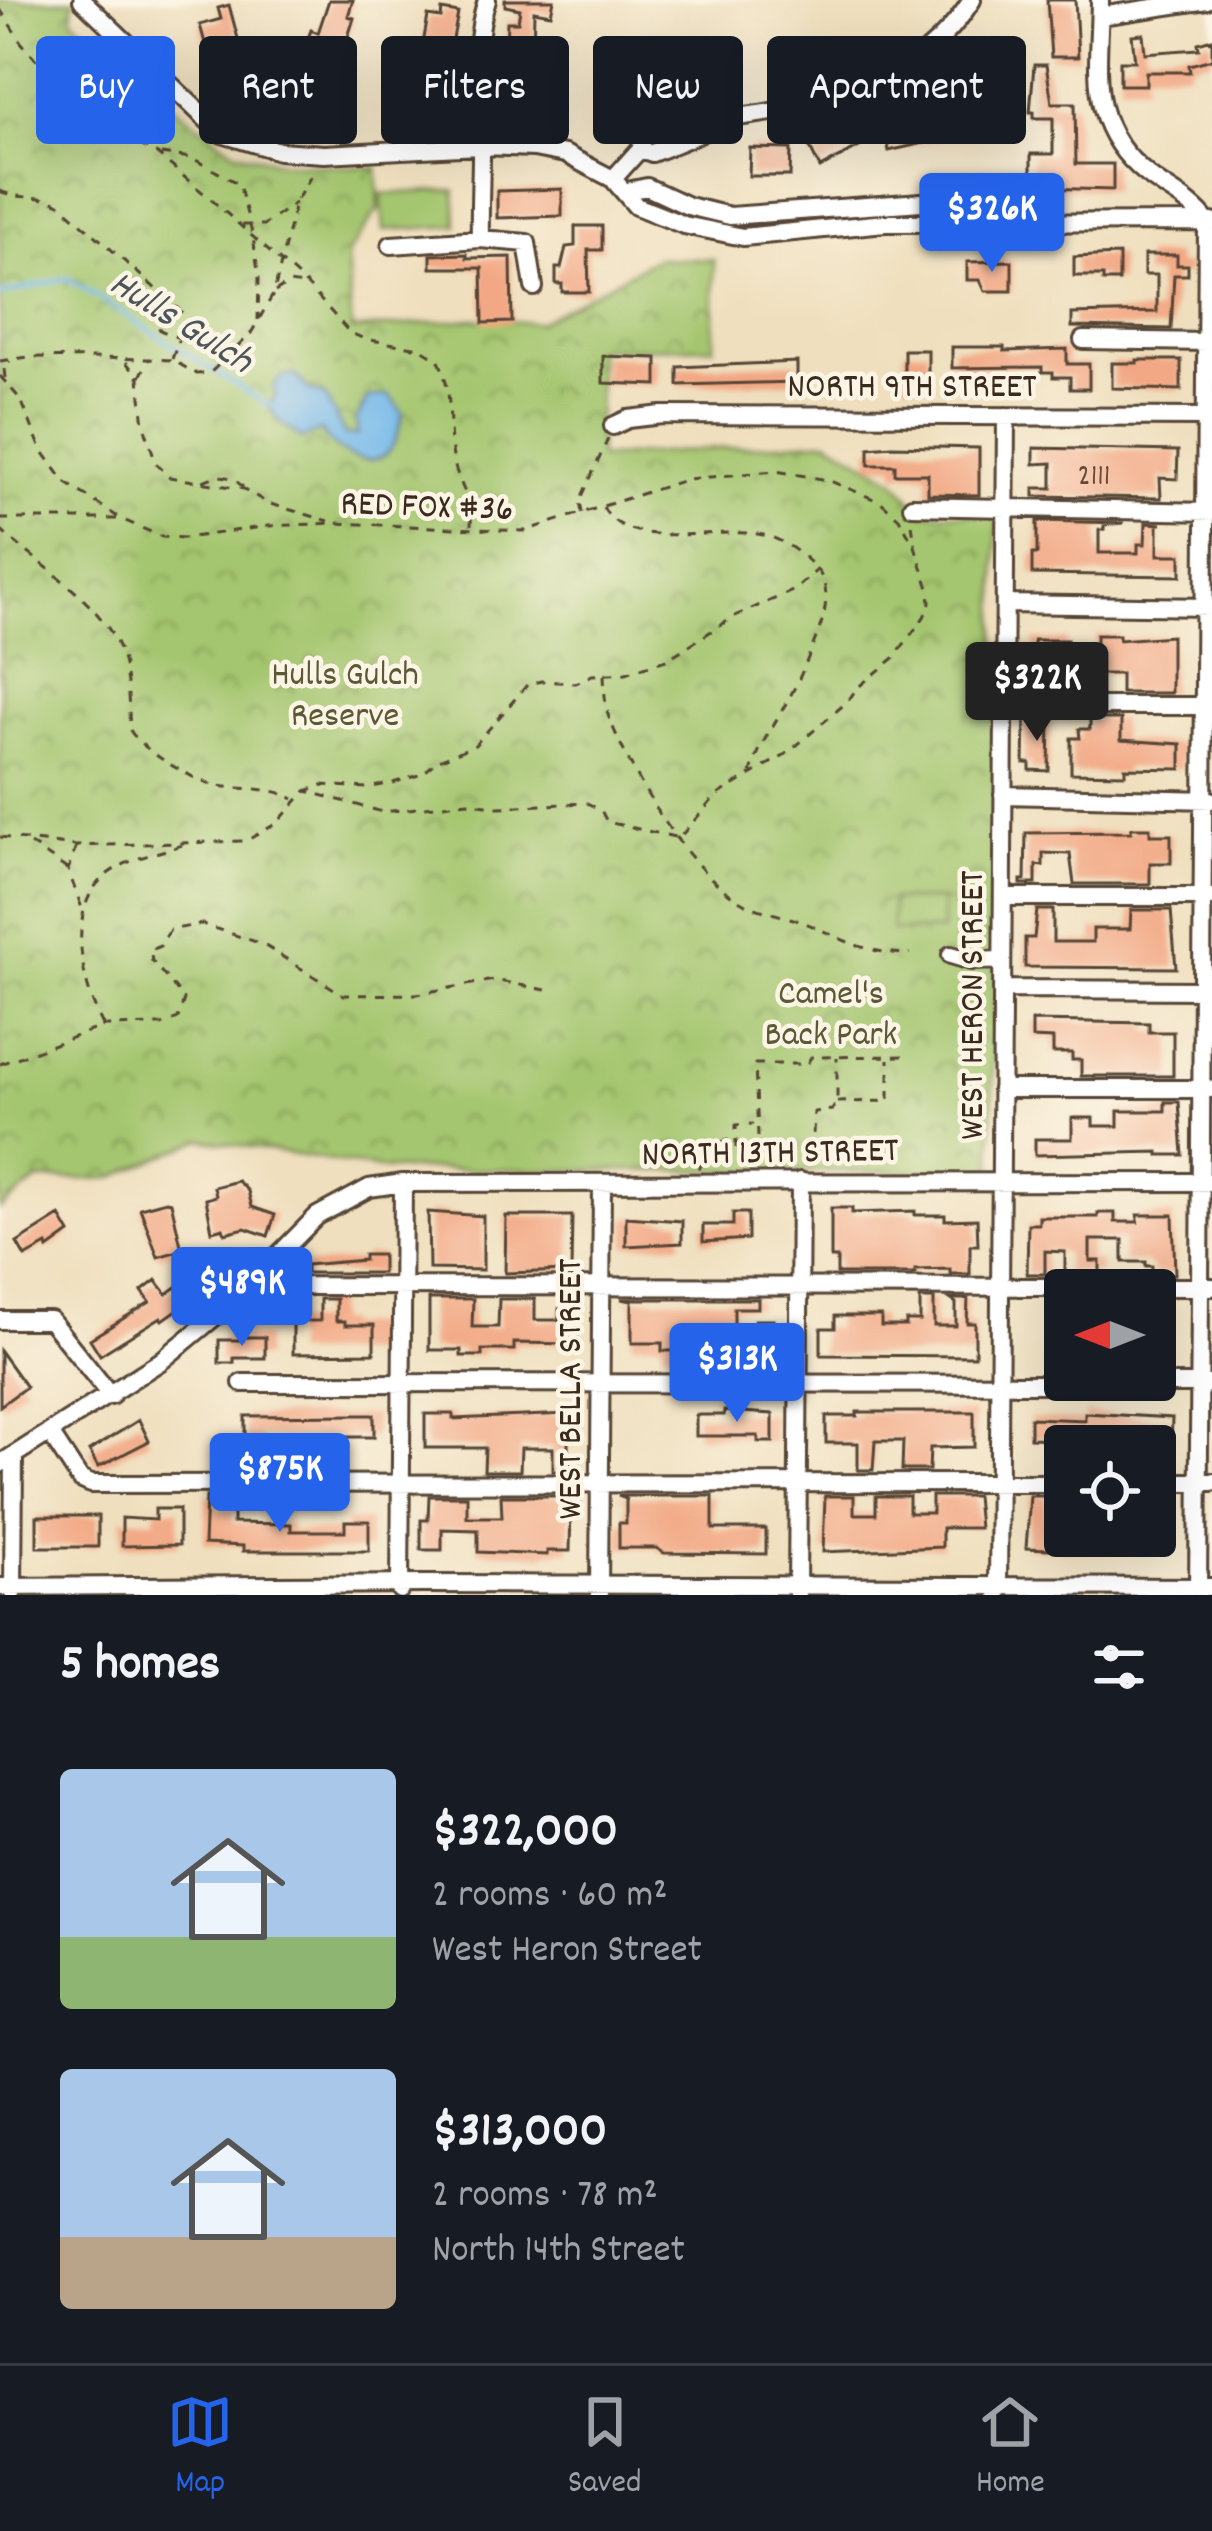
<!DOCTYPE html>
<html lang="en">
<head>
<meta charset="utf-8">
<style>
  :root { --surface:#171b24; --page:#20242c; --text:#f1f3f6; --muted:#9ea1a6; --line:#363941; --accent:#2563eb }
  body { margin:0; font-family:Dekko,sans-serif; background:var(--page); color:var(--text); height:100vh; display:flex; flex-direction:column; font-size:45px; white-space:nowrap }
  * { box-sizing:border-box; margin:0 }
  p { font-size:39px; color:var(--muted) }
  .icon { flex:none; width:66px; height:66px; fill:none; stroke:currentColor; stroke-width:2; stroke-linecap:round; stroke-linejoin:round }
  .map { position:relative; height:1595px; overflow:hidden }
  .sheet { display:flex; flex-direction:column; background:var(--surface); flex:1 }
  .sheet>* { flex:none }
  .guide { position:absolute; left:36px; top:36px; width:1140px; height:108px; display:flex; gap:24px }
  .needle { width:78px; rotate:270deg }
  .controls { position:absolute; left:1044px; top:1269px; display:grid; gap:24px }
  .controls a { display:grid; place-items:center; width:132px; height:132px; border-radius:12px; background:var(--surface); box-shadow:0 12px 48px #0002; font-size:60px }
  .price { position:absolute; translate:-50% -102px; padding:0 27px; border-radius:12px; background:var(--accent); color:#fff; font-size:39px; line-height:78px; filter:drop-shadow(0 3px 6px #0008) }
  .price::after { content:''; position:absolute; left:50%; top:72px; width:36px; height:27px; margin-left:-18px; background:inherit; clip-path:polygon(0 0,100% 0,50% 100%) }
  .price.selected { background:#222; color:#fff }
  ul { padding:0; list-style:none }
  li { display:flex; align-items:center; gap:36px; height:300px; padding:0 60px }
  li span { display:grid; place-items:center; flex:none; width:336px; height:240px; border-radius:12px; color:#555 }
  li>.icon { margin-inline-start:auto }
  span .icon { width:144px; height:144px; fill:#fffc; stroke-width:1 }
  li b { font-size:51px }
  h2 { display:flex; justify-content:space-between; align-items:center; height:144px; padding:0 60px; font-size:51px }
  .pill { padding:0 42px; border-radius:12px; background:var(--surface); box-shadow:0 12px 48px #0002; font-size:42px; line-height:108px }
  .pill.selected { background:var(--accent); color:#fff }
  .dock { display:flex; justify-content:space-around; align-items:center; height:168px; border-top:3px solid var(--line); background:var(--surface); font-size:33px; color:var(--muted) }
  .dock a { display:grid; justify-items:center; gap:6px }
  .dock .selected { color:var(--accent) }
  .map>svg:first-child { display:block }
</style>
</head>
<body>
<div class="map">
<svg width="1212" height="1595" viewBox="0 0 1212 1595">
  <defs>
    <pattern id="park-crowns" width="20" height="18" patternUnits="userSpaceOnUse" patternTransform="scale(3)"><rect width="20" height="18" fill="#a5c66f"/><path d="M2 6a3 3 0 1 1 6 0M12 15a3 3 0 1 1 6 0" fill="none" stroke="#88a15b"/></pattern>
  </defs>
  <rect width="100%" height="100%" fill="#fcf5e5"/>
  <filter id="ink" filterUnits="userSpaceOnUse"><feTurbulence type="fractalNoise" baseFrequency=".00833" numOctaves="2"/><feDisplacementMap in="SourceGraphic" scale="24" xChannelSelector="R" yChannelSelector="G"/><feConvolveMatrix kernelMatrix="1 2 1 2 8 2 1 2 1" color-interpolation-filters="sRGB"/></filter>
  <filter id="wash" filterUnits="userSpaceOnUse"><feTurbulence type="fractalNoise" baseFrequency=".004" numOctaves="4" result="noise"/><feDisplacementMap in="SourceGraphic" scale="48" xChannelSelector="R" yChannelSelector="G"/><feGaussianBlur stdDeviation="2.7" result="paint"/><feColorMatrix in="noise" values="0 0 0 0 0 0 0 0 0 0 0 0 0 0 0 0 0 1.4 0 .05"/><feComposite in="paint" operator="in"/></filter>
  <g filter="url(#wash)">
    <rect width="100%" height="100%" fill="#efdfbe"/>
    <path fill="url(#park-crowns)" stroke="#707846" stroke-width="3" d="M0 0H74L72 18 178 110 236 152 284 163 377 168 379 208 347 255 352 330 474 319 537 323 657 258 714 260V347L598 348 599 458 828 440 895 480 922 513 997 514 992 1172 380 1169 202 1139 112 1178 38 1180 0 1209Z"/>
    <path fill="#a5c66f" stroke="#707846" stroke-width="3" d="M455 190 457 226 384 230 381 194Z
      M892 900H942V931L892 930Z"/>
    <path fill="#73b8ea" stroke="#577184" stroke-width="3" d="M296 375 308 389 325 396 345 435H358L356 421 367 398 389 395 403 413C400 425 397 441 389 451 371 473 331 451 321 431L302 439 277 420 268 405 275 397 274 385 282 377Z"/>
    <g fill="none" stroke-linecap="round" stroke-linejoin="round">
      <path stroke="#73b8ea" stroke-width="4.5" d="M0 295 67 278 268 405"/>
    </g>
    <g id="blocks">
      <path fill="#f2a884" d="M329 0H353L348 16 354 18 342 56 306 44 311 30 318 33Z
        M505 0H554L551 14 534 11 533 51 506 50 507 22H518L520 9 505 6Z
        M1047 0H1075L1078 57H1051Z
        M229 5 241 50 209 58 200 25 221 19 218 8Z
        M442 10 458 13 451 49 423 44 428 16 441 18Z
        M1143 34 1145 53 1199 49 1198 43 1212 39V59L1189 65 1190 72H1146V85H1120V61H1135L1132 35Z
        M256 41 300 44 298 82 291 81 290 91 275 89 276 78 267 77 268 66 254 65Z
        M961 62 974 63 973 70 987 71 984 111 971 110V119L958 118Z
        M1034 65H1046L1052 103H1075L1076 164H1113V190L1041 188V176H1031V154H1053V118H1034V112H1030Z
        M436 67H453L454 106H432Z
        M544 75 546 106 507 108 505 77Z
        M931 92 941 139 889 151 881 114 892 111 894 120 918 115 914 96Z
        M850 124 861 146 820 168 809 146Z
        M750 148 791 149 790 176H749Z
        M562 189V216L497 218V191Z
        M575 226H602V250H588L589 292H562V284H556V268H561L566 247 575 246Z
        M467 254V258L511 257 512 322 483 323 482 268H431V255Z
        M1119 255V281H1103V276H1074V257Z
        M1144 255H1177V265H1188V275H1174L1171 329 1072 327V314L1157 312V275H1144Z
        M1012 261V291H985L980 280H967V262Z
        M952 347H1004V351L1067 349V364H1089V389H1070V377H1053V372H1042V367L952 368Z
        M904 350H928V384H904Z
        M603 356 657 358V385L603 383Z
        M1137 360H1181V390L1112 388V363H1137Z
        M797 362V382L678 385V367Z
        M892 446 979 448V495L928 494V474H895V465H869V448Z
        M1034 448 1178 451 1177 479 1160 478 1161 498 1034 496V488H1052V463L1034 464Z
        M1037 521 1124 523 1104 525V530H1099V553H1138V544H1145L1146 523 1162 524H1158V555H1181V576L1032 574V554H1037Z
        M1096 635H1119V640L1171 636V693H1121V674H1096Z
        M1034 640H1067V676H1098V693H1048V663L1034 662Z
        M1050 719 1049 771 1030 770V763H1024L1025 720Z
        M1090 719H1121V740L1181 744V769L1125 768V774L1071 773V738H1080L1079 729H1090Z
        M1131 828H1150V835H1171V863H1150V884H1074L1070 854 1043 853V866L1036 865V884H1021V880H1025L1026 833 1131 832Z
        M1037 910H1053V942H1093V929H1130L1131 910H1171L1176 968 1025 967V938H1034Z
        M1032 1021 1149 1023V1032H1173V1076H1081V1060H1072V1053H1053V1039L1032 1038Z
        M1165 1102H1179L1183 1155H1159V1152L1035 1155V1139H1072V1118H1093V1126H1118V1111H1165Z
        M238 1181 248 1191 252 1207 275 1215 268 1236 245 1228 225 1233 223 1228 212 1231 206 1199 216 1196 214 1187Z
        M166 1201 171 1202 182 1250 158 1257 140 1208Z
        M831 1208H852V1213L915 1211V1215H945V1220L977 1219 978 1245H970V1274H950V1269L915 1270V1274H837V1258H831Z
        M428 1212 483 1216V1270L429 1269Z
        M733 1213H748V1239L703 1242V1225H733Z
        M1098 1213H1115V1222H1138V1215H1173L1175 1274H1152V1266H1146V1262H1123V1240H1090V1261H1100V1273H1065V1252L1045 1251V1274H1027L1028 1224H1039V1217H1098Z
        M60 1216 70 1233 48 1249 47 1245 25 1257 17 1243Z
        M506 1216H572L571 1271 505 1273Z
        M626 1217 682 1221V1243L626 1246Z
        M364 1255H382V1273H306V1265L364 1260Z
        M193 1275 204 1291 163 1320 161 1317 100 1355 90 1339 150 1302 142 1291 156 1280 167 1294Z
        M320 1299H336V1321H345V1325H374V1353L293 1354V1321H320Z
        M429 1299H473L472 1327H498L499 1299H535V1320H559V1309H578V1344L514 1343V1350H482V1356H461V1350H429Z
        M621 1299H758V1308H734V1332H755V1320H773V1357L720 1355V1351H662V1343H632V1301Z
        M920 1299H934V1326H956V1303L950 1299H968L967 1323H975V1356L821 1355V1328H835V1316H881V1326H906V1321H920Z
        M243 1337H265V1358H234V1363H219V1340H243Z
        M0 1351 26 1387 0 1406Z
        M724 1411 773 1414V1442H758V1436H696V1415H724Z
        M857 1412H974V1447L930 1448 929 1470H902L903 1441H875L873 1470H858V1443H826V1416H857Z
        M1085 1413 1172 1418 1171 1448 1118 1446V1434H1094V1440L1030 1438V1418L1085 1420Z
        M425 1414H453V1419L568 1414V1463H580V1471H553V1448H521L520 1471H484L485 1448H425Z
        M356 1415H374V1437H261V1443H245V1416Z
        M139 1420 149 1441 98 1467 89 1451Z
        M429 1496H467V1517H502L501 1496H580V1506H571L570 1551H547V1555L478 1552V1530L442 1529V1550H421V1520H428Z
        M618 1496H713V1529H766V1554L664 1553 656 1548H619V1523H626V1499Z
        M825 1496H854V1514H876V1496H909V1513H932V1496H976L979 1528H942V1547L823 1552Z
        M1030 1496H1047V1518H1065V1536H1142V1553L1026 1548Z
        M206 1497H217V1510L233 1511V1523L291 1524V1531H345V1521H369V1551H243V1546L204 1544Z
        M155 1509H179V1545L122 1546V1518L155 1520Z
        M37 1516H98V1547H37Z"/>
    </g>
  </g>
  <g filter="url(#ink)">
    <use href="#blocks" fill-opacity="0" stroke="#564536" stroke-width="3"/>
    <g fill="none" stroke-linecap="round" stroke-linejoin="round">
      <defs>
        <path id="minor" d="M82 0 222 134 279 151 324 154 480 146 534 148 565 154 613 179 636 206 684 225 743 237 885 223 1212 222
          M487 0C473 43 480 79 481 124 482 162 479 201 480 239L527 243 534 287
          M1100 0C1099 70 1085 125 1148 175 1168 191 1192 201 1207 222
          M1100 16 1207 0
          M724 119 699 134 652 153 640 149 645 134C682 117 700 122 737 117 831 105 918 85 972 0
          M613 179 640 149
          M627 191 647 187 688 206 730 216 921 202 981 209 992 221
          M391 245 480 239
          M1083 340 1207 342
          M613 426 628 419 662 415 1212 417
          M912 506 1212 512
          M1005 604 1211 607
          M1004 706H1211
          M1003 795 1211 800
          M1003 897H1212
          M951 955 971 961 1002 960
          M1002 989 1211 990
          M1001 1089H1211
          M267 1267 289 1286 1212 1287
          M0 1320H50L111 1396
          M242 1383 1212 1384
          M50 1433 80 1479 91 1484 1065 1483
          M0 1464 161 1361 229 1305 317 1216 369 1188 403 1183 1212 1182
          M1155 1482H1212
          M0 1587 425 1584 1212 1587
          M400 1590 403 1183
          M13 1592 14 1455
          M599 1594 602 1183
          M797 1594 800 1181
          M998 1594 1006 416
          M1198 1595 1207 222"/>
      </defs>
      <use href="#minor" stroke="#564536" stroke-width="22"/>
      <path stroke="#564536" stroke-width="3" stroke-dasharray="9 9" stroke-linecap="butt" d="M0 9 21 42 69 98 93 121 156 153 214 202 310 288 349 332 364 339 420 348 438 359C455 393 446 427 454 462 459 486 473 500 471 526
        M161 154 192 158 239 184 253 237 259 278 258 320
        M0 191C23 201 37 193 60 204L227 352
        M242 225H264L295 203
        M275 292 289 283 304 285
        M161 295 152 311 160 330 222 356
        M172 359 179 340
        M0 361 29 357 149 359 172 360 197 374 210 373 250 335 274 293 295 203 314 171
        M126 362 139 378 144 425 156 463 169 477 244 489 267 503 329 521
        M0 376 21 400 41 449 65 482 121 519 162 537 186 538 268 526 337 523 525 531 688 479 776 471 828 480 881 502 899 518 915 546 929 588 930 603 924 617 893 659 857 688 848 701 789 752 716 796 679 838 607 822 601 810 587 803 498 807 468 802 383 812 306 791
        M140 377 149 359
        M5 378 4 368 10 361
        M203 481C219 474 230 474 243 487
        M603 507C628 556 729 522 771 537 785 542 799 552 810 562 831 580 828 606 819 630 810 653 801 677 789 698 775 724 759 744 751 773
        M582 513 580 501 608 439
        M0 519H118
        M912 524 915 544
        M0 530C35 560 99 602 117 644 129 670 128 702 130 730 141 750 195 782 218 786 243 790 272 786 294 799
        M604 675C605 690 604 706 610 720 633 777 685 866 737 899 761 914 789 915 815 927 851 944 869 953 910 954
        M0 837 76 846 246 841 277 823 306 791 322 785 367 788 393 783 422 774 439 760 475 745 527 685 541 681 576 683 592 675 626 673 666 660 735 616 795 590 818 569
        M30 844 67 869
        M76 847 68 870 83 911
        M103 1025C81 984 64 904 109 873 130 858 158 853 182 845
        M0 1064 104 1026 162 1025 178 1018 184 999 152 961 150 950 160 946 170 930 202 924 262 944 344 995 417 994 494 980 546 990
        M837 1102 889 1101V1059
        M813 1134 814 1112 832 1110 837 1102V1058
        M758 1137 755 1064H807L811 1057 909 1056
        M736 1148V1125L753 1124
        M699 1169 712 1145 736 1138"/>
      <use href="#minor" stroke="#fff" stroke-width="16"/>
    </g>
  </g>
  <g text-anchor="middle" stroke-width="9" stroke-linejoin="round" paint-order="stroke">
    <g font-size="30" fill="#694a38">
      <text x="1094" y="484">2111</text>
    </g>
    <g font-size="36" fill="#3b2a1e" stroke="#fcf5e5">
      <text x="912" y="396">NORTH 9TH STREET</text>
      <text transform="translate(427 503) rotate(2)" y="13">RED FOX #36</text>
      <text transform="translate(969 1005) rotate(-90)" y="13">WEST HERON STREET</text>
      <text transform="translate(770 1149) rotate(-1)" y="13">NORTH 13TH STREET</text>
      <text transform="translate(567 1389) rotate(-90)" y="13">WEST BELLA STREET</text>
    </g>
    <g font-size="36" fill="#5b5936" stroke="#fcf5e5">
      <text x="345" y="684">Hulls Gulch<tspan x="345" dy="41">Reserve</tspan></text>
      <text x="831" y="1003">Camel's<tspan x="831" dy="41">Back Park</tspan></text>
    </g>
    <g font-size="39" font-style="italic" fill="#4c555b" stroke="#fcf5e5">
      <text transform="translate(183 319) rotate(32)" y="14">Hulls Gulch</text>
    </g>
  </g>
</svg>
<div class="controls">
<a><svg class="needle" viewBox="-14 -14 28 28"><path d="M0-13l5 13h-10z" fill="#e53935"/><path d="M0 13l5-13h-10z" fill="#9ea1a6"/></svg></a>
<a><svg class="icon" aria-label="locate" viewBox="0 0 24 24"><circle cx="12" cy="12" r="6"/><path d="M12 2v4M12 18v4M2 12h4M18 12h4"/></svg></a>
</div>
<b class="price" style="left:992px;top:275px">$326K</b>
<b class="price selected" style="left:1037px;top:744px">$322K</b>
<b class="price" style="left:242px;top:1349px">$489K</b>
<b class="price" style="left:737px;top:1425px">$313K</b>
<b class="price" style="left:280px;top:1535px">$875K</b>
<div class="guide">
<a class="pill selected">Buy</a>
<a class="pill">Rent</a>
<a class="pill">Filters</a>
<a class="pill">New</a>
<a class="pill">Apartment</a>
</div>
</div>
<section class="sheet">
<h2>5 homes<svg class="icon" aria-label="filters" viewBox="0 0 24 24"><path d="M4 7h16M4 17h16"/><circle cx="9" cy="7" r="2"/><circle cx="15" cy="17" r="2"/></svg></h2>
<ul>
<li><span style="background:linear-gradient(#a9c7e8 70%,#8fb573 0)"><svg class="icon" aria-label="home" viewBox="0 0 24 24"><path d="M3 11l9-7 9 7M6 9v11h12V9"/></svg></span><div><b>$322,000</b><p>2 rooms · 60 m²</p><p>West Heron Street</p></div></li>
<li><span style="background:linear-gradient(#a9c7e8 70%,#b9a48a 0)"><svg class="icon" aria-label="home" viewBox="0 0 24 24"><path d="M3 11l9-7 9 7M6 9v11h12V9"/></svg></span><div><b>$313,000</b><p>2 rooms · 78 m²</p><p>North 14th Street</p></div></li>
</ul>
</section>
<nav class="dock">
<a class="selected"><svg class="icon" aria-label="map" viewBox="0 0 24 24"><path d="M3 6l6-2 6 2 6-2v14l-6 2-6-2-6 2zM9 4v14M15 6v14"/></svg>Map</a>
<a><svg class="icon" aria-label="saved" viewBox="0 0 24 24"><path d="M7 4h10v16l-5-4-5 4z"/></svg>Saved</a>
<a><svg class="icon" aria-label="home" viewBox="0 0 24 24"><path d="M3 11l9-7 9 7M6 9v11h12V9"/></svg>Home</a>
</nav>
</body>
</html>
